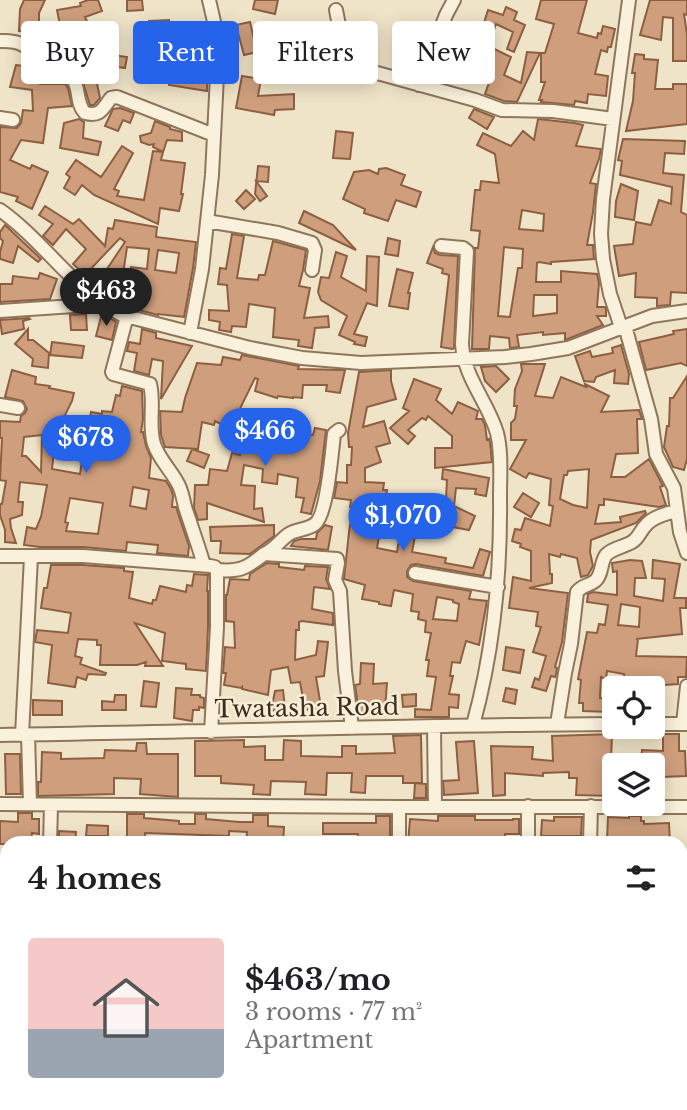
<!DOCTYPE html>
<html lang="en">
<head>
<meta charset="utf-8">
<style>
  :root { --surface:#fff; --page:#f6f6f6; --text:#202124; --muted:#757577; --accent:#2563eb }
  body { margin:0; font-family:"Libre Baskerville",serif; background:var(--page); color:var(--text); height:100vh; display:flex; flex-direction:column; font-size:26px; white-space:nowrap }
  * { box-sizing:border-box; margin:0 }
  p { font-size:23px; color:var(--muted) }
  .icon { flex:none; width:38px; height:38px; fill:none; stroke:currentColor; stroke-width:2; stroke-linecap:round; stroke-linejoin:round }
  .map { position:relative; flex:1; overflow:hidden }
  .side { position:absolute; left:0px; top:836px; width:688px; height:275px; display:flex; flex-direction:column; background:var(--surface); border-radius:21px 21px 0 0; box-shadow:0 4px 18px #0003 }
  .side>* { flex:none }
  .banner { position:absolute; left:21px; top:21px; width:646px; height:63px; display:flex; gap:14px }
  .buttons { position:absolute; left:602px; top:676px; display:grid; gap:14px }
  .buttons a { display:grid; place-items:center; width:63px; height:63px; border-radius:7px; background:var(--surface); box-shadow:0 4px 18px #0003; font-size:35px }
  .price { position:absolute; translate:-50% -60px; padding:0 16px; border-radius:24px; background:var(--accent); color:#fff; font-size:23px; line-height:46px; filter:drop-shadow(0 2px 4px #0008) }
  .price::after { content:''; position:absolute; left:50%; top:42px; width:21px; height:16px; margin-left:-10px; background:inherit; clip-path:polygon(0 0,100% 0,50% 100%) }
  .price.selected { background:#222; color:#fff }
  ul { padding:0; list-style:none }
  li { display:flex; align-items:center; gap:21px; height:175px; padding:0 28px }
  li span { display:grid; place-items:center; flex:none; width:196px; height:140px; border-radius:7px; color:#555 }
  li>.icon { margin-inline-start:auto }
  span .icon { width:84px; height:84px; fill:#fffc; stroke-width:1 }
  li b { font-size:30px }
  h2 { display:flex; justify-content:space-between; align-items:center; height:84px; padding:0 28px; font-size:30px }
  .pill { padding:0 24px; border-radius:7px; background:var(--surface); box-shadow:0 4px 18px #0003; font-size:24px; line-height:63px }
  .pill.selected { background:var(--accent); color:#fff }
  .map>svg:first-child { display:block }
</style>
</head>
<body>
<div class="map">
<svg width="687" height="1110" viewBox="0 0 687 1110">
  <rect width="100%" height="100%" fill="#f0e4c8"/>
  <path fill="#cf9f7d" stroke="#8d5f41" stroke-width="2" fill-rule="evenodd" d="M24 0H45L39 13V31L61 30 57 10 81 6 80 3 88 0H98L102 11 85 17 93 34 75 43 76 60 51 62 49 46H37L31 40 30 32 19 31 20 9Z
    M127 0H142L143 10 127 11Z
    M255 0H278L275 14 253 9Z
    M541 0H587L578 33 597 38 598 33 601 34 603 26 615 29 611 47H608L607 52 601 50 595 74 608 76 606 96 588 94 587 103 575 101 574 105 541 102 542 100H539L545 82H541V53H545L554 24 536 19Z
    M650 0H687V15L684 14 687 34V61H673V18L663 17 661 40 640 35Z
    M506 7 517 12 514 20 525 25 514 52 507 49 513 32 496 24 494 30 483 26 488 10 503 15Z
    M169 20V37L150 38 149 21Z
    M250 22 257 52 244 55 236 25Z
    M271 23 288 24 285 54 269 53Z
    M482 43 511 57 504 75 521 83 527 52 540 53 517 102 504 101 485 94 490 80 487 79 489 75 458 59 462 52 471 56 477 46 480 47Z
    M173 52 199 56V52L208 54 207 91 169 85Z
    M635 54 644 55V59L658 60 655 89H673V84H687V124L626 131 633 101 635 73H632Z
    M113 55 127 57 125 68 111 66Z
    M82 60 84 76 95 74 100 98 94 105H90L89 102 81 76 70 67V62Z
    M16 65 30 67V70L41 77 40 84H65L68 88 72 106 48 108 43 143 21 140 10 160 30 169 32 165 48 172 32 209 16 201 18 197 0 192V127L17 128 21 123 23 110 33 111 32 90 10 87Z
    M242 76 261 79 258 96 294 94V109L275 110 274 115 236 108Z
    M120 108 134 113 130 123 123 120 118 131 105 126 113 109Z
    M474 109 494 117 487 129 469 118Z
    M79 119 84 122 83 138 101 142 98 155 60 148 64 123Z
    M538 119 574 123 583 125 576 146 601 149 599 159 590 183 596 184 593 212 587 245H593L594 259 551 262V264L539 262 537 263 536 282H561V271L597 274 599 283 597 307H605L606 309V316H597L603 325 565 340V333L543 335V332L517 335 519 347 510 348 509 338 490 336 489 349H472L475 248H478L480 231 471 230 475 190H480L481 181 499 183 495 154 477 145 483 133 511 146 523 131 534 140ZM522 210 544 214 543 231 519 229ZM504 247 523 249 522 268H518L510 317 498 316ZM534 295H557V313L533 316Z
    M155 121 170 127V129L182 132V141L167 140 163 152 153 147 154 144 149 145 141 142 140 136 151 133Z
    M336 131 353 133 350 159 333 158Z
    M623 139 685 141 684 154 665 153 663 173 684 175 681 212 687 215V293L671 292 670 305 657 306V298L635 297 636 273 619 276 614 246 633 244 636 222 651 225 659 200 671 204 672 187 620 175 622 161 618 160Z
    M122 146 133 153 114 189 119 191 117 196 144 200 153 151 163 152 161 160 185 163 181 194H183L179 211 160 208 158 224 94 195 82 185 75 195 64 188 70 177 66 174 76 160 101 177Z
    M258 166 269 167 268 182 256 181 267 196 260 201 255 194Z
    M386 168 405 175 401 185 421 192 416 207 396 200 388 221 364 213 365 209 343 199 354 172 369 170 378 174 379 169Z
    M621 184 638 191 634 220 615 217 616 201Z
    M246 190 255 199 244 209 236 201Z
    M45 206 73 224 79 219 105 246 108 228 113 229 115 220 157 227 156 237 196 242 193 268 184 317 158 314V315L127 307 121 303 131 267 147 269 149 249 127 247 124 268 108 295 95 287 125 242 120 238 85 275 73 264 86 249 66 229 53 245 43 236 53 224 39 215ZM158 250 179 253 176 273 155 270Z
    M304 211 333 225 356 250 299 223Z
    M5 225 41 259 38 262 18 246 13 263 0 259V252L3 241 0 238V232Z
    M232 234 244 236 237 278 258 280 259 275H265L273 241 306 250 303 270 299 286 310 288 304 318 328 316 329 327 315 328 312 348 298 346 299 340 273 337 275 308 249 304 246 327 232 326 231 332 219 330 220 322 209 320V310L229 311 227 285 218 284 220 268 226 269Z
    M388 238 400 241 398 256 385 254Z
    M433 247 435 253 440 255 458 256 454 348 452 349 441 347 449 275 442 273 443 269 427 263Z
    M336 252 347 256 341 277 366 291 367 256 379 257 377 306 367 303 354 334 367 337 365 346 354 344 355 342 339 335 347 316 321 300 318 292 321 277 329 278Z
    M397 269 413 273 408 293H410L408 309 389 306Z
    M40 273 57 279 50 299 0 302V284H12L13 276 38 279Z
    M102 313 116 322 112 340 96 336Z
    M86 314 87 330H71L70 315Z
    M29 318 30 319 23 321 24 329 2 334 0 320Z
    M28 329V340H33L49 353 48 368 32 366 33 359 15 344Z
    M142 329 156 333V338L192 346 161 399 163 361 152 359 149 375 134 371 137 353 127 351 129 342 140 344Z
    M687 329V366L681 363 646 370 639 342 674 334 673 331Z
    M52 342 84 346 82 358 50 355Z
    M621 345 629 374 628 384 614 383 615 370 596 377 594 382 584 381 575 356 590 351 592 357 613 353 612 348Z
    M242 355 299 366 298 369 345 370 340 393 326 391 327 385H303L302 398 293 397V398L278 396 277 398 255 391 258 379 255 378 230 429 215 421 214 425 202 422 198 449 165 447 161 435 160 411 182 412 185 398 197 363 221 365 223 357 240 360Z
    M521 364H545L535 396 553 398 561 377 586 387 585 384 609 396 601 412 639 410 642 419H637L638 453 616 454 611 477H625L649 459 663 486 660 487 666 505 659 507 604 499V505H599L595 524 621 522 620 517 645 511 646 513 636 523 591 540 590 552 593 566 588 575 581 577 577 558 561 554 560 557 549 554 550 574H552V583L529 588 568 593 562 642 555 667 557 668 556 675 555 677 551 676 546 691 532 687 535 678 539 680 546 656 533 652 541 627 536 626 538 612 509 608 513 577 531 581V551L520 547 521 544 512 541 515 529 521 530 525 518 550 526 553 506 549 505 551 479 529 473 526 478 510 469 526 440H511V423L515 419 517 406H514L515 389 522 371ZM589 469 587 508 573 505 560 499 564 475H567L568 471Z
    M496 366 509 379 496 392 485 381 481 367Z
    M12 370 36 377 35 384 50 386 49 388 74 393 72 401 61 423 89 425 91 412 102 414V411L112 412 116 395 120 396 122 386 142 391 143 419 141 432H143L146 446 151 458 149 478 166 481 171 489 173 496 172 507H176L189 546 188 556 157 553 158 545 127 542 126 551 83 547H40L24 545 27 527 36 529 41 517 47 485 20 482 18 502H23L22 515 10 519 11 528 16 543 5 542V530L0 515V504H2L6 481 0 480 2 438H0V421L20 422 21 416 25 413 27 409 23 401 5 397ZM42 435 41 472 26 456H22L24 437ZM54 451 83 455 80 474 52 469ZM133 487 149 490 146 509 130 506ZM70 498 103 503 98 534 66 531 68 523 65 522Z
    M391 370V381L396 399 367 407 363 427 384 421 390 443 376 447 381 462 365 468V482L384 483 383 490H387L377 548 397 552 400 534 415 536 412 552 446 558 445 563 473 568 480 549 490 552 483 576 416 564 411 565 407 571V577L413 581 471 591 469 599 487 601 479 645 466 641 460 663 452 662 450 676H453L449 694 459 695 458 708 449 707V717H415V709L431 710 436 677 427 676 429 660H426L431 633 425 632 426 621 418 619 419 612 411 611 413 594 394 590 391 606 379 604V602L362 599 365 585 344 579 349 532 353 508 350 507 351 500 334 498 337 482 347 483V465H351L352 447H349L348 433 359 372ZM437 597 453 600V602L459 604 457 621 433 619Z
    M687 376V459L684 470 673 467 664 447 667 426H669L670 398H673Z
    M414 379 441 389 436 400 452 414 458 402 478 411 476 419H482L485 425 487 440 489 439 490 442 492 462 435 468V448H452V436L428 416 426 420 422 418 408 430 415 436 408 444 390 428 409 411 403 408Z
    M251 410 276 418 274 426 288 430 287 431 313 435 315 428 326 430 320 481 311 514 301 512 304 498 296 497 298 478 278 474 277 484 262 482 263 469 244 465 241 485 255 486 254 509 262 508 264 522 207 503V519L198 520 194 508 195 485H208L210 469 227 471 232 453 240 455Z
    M192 449 209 455 204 468 187 461Z
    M443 469 489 478 486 496 475 494 476 489 456 488 454 506 475 516 469 530 404 518 406 509 438 515 440 497 446 498 447 480 442 479Z
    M523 493 539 503 531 517 514 507Z
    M274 525V536L250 554 220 553 221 541H211L210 527Z
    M325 525 332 527 328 550 291 546 294 541 301 539H316L317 533Z
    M630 560 642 561 646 578H635L634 596 663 601 665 579 652 578 653 560 680 564 674 598H686V608H680L682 634 636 639H638L636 656 687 657 686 677H678V684L650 686V688H625L624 674 607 671 606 679 601 677 600 698 610 699V712L583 711V703H579L581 680 578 679 587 632 597 633 599 624 605 625 608 605 587 602 588 594 593 592 617 595V571L613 572 612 563ZM621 604 640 607 639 627 618 625Z
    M267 563 279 564V567L304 570 305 566 328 567 326 579 330 589 314 587 312 609 333 613V625L302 621 299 622V630H296L295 660 316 655 318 641 328 642 324 676 316 677 321 707 305 710 300 682 291 683 288 667 271 670 268 695 242 689V687L241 688 224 685 226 673H223L225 647 235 648 234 622 226 621V595H227L230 579 249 580 250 574Z
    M51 565H83L124 568V571L133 572 129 598 152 604 153 600H156L160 586 186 592 187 585 192 586 194 574 208 575 207 591H208V627L206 671 186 669V664L162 661 165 633 135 623 163 666H145L146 662 137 665H100L101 645H97V640L78 639 75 656 82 658 80 664 106 673 105 675 88 674 86 680 77 677 75 687 48 683 52 645 35 642 37 630 68 633 71 613 41 608 44 588H47Z
    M506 647 524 650 520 673 503 670Z
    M361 663 374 664 373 684 387 683 385 708 365 707V713H359L355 685 360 684Z
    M144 681 159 683 156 707 141 706Z
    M176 688 192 689 191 695H200V697L204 698V708L199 707V710H193L192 721 174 718Z
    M506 688 517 690 515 704 503 701Z
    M283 690 285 708 271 711 275 691Z
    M416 694V706L403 707 402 695Z
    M115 695H126V710H102V701L114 702Z
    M33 700 62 701V715H33Z
    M612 734 611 761H612L613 796 576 795 577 778H569V772L543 773V776L505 773V795L493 796 491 746 533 747 532 759 553 761 552 736Z
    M663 734H679V751H685L686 776 662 777V797H653V765H641L642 750 663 751Z
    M421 735 422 783H403V776H366L365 793 351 792 352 773H327L326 795 305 794 306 782 271 781 270 795 253 794 254 785 221 783V776H195V741L244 740V747L265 746V760H283L284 740 301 741V756L342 757V746H356V754L395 753 393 736Z
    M474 741 478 793 444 795 443 781 459 780 456 742Z
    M137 743H146L147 754H178V797L140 794 141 779 114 778V794L38 796V782H41L42 752 61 753V759L104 758 105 750 136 751Z
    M5 754H20L21 794H6Z
    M415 783 426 784V798H414Z
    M18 813H32V819H39V834L32 833 31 844H0V821L18 822Z
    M127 814H144V818L179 821V824H195V814H206V819L239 822H253V815H268V826L284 827 283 843 246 844 247 832 229 831V836L145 833V840L127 841Z
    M376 816H390V844H357L358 834H323V823H376Z
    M438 816H475V820H513V819H519V834H505V841H501V844H408L410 819 438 821Z
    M629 816H641V821H644V824L669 823 670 844H628V840H607L608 817 629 818Z
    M554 817H582L581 836H541L542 820 554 821Z
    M87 825 108 826V836H86Z
    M59 831 76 832 75 844H65L66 840 59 839Z"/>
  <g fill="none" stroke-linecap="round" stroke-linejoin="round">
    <defs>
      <path id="minor" d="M336 10 345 57 348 63 352 66 475 100 502 110 553 111 613 119
        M0 41C40 40 24 61 49 71 57 74 70 73 74 81 80 92 76 103 85 113 101 117 103 108 111 98L117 97 214 135
        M419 85 446 15 454 0
        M0 118 13 120
        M0 210C44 241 74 291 122 315L250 348 302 358 361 363 505 357 531 354 568 348 652 316 687 311
        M207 221 278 233 312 243 315 250 312 270
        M441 246 463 248 467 251 462 344C464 378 488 402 497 433 502 453 500 476 500 497 501 575 494 649 473 725
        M0 311 103 304
        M127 316 112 372 113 374 150 384C155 404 148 425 154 444 159 459 170 469 177 482 183 491 183 503 187 513 193 531 199 548 204 565
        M625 326 651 419 656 454 674 488 680 532 687 553
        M621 327 610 294 603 259 601 234 603 199 629 0
        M190 333 202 269 212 175 217 76V40L215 26 209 0
        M0 405 18 408
        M264 554C275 549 280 540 289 534 297 529 307 530 315 524 327 515 332 451 334 434L339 430
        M0 556H83L210 566 215 567 217 570C240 572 247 568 264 554L337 559 338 563 335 580 340 591 345 671 352 728
        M415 573 498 587
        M557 724 565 673 571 644 577 592C582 585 589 586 595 581 603 574 600 563 606 555 612 548 624 547 632 542 639 538 640 531 646 525 653 517 665 514 676 511
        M653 724H687
        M683 724 687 686
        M434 726 435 806
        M211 732 217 627V570
        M0 735C205 732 409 725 614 724
        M22 735 31 557
        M28 735 30 804
        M0 804 399 807H687
        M399 807V844
        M50 844 51 805
        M528 844V806
        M590 844 591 806
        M0 888H7
        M681 892H687
        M0 972H7
        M681 976H687
        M0 1058H7
        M681 1060H687
        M51 1104V1110
        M355 1110V1104
        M593 1110V1104"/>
    </defs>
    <use href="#minor" stroke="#8d765c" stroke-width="16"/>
    <use href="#minor" stroke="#faf1dc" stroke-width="12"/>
  </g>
  <g text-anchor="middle" stroke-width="5" stroke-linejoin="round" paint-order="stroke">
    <g font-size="24" fill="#3d2e20" stroke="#f7eed8">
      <text transform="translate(307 708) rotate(-1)" y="8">Twatasha Road</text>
    </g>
  </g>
</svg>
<div class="buttons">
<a><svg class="icon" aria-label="locate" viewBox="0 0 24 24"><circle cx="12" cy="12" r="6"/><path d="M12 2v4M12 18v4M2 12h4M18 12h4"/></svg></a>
<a><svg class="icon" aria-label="layers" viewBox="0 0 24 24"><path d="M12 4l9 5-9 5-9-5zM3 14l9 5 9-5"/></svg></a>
</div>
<b class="price selected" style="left:106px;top:328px">$463</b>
<b class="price" style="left:265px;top:468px">$466</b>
<b class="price" style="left:86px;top:475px">$678</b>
<b class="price" style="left:403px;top:553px">$1,070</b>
<div class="banner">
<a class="pill">Buy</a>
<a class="pill selected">Rent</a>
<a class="pill">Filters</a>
<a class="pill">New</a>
</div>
<section class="side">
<h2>4 homes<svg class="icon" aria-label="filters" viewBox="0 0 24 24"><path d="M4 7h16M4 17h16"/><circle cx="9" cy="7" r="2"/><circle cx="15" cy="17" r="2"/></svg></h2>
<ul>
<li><span style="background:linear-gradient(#f6c9c9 65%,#9aa5b1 0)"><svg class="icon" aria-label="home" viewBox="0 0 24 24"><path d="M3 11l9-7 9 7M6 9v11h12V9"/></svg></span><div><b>$463/mo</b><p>3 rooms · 77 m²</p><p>Apartment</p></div></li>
</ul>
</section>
</div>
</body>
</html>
